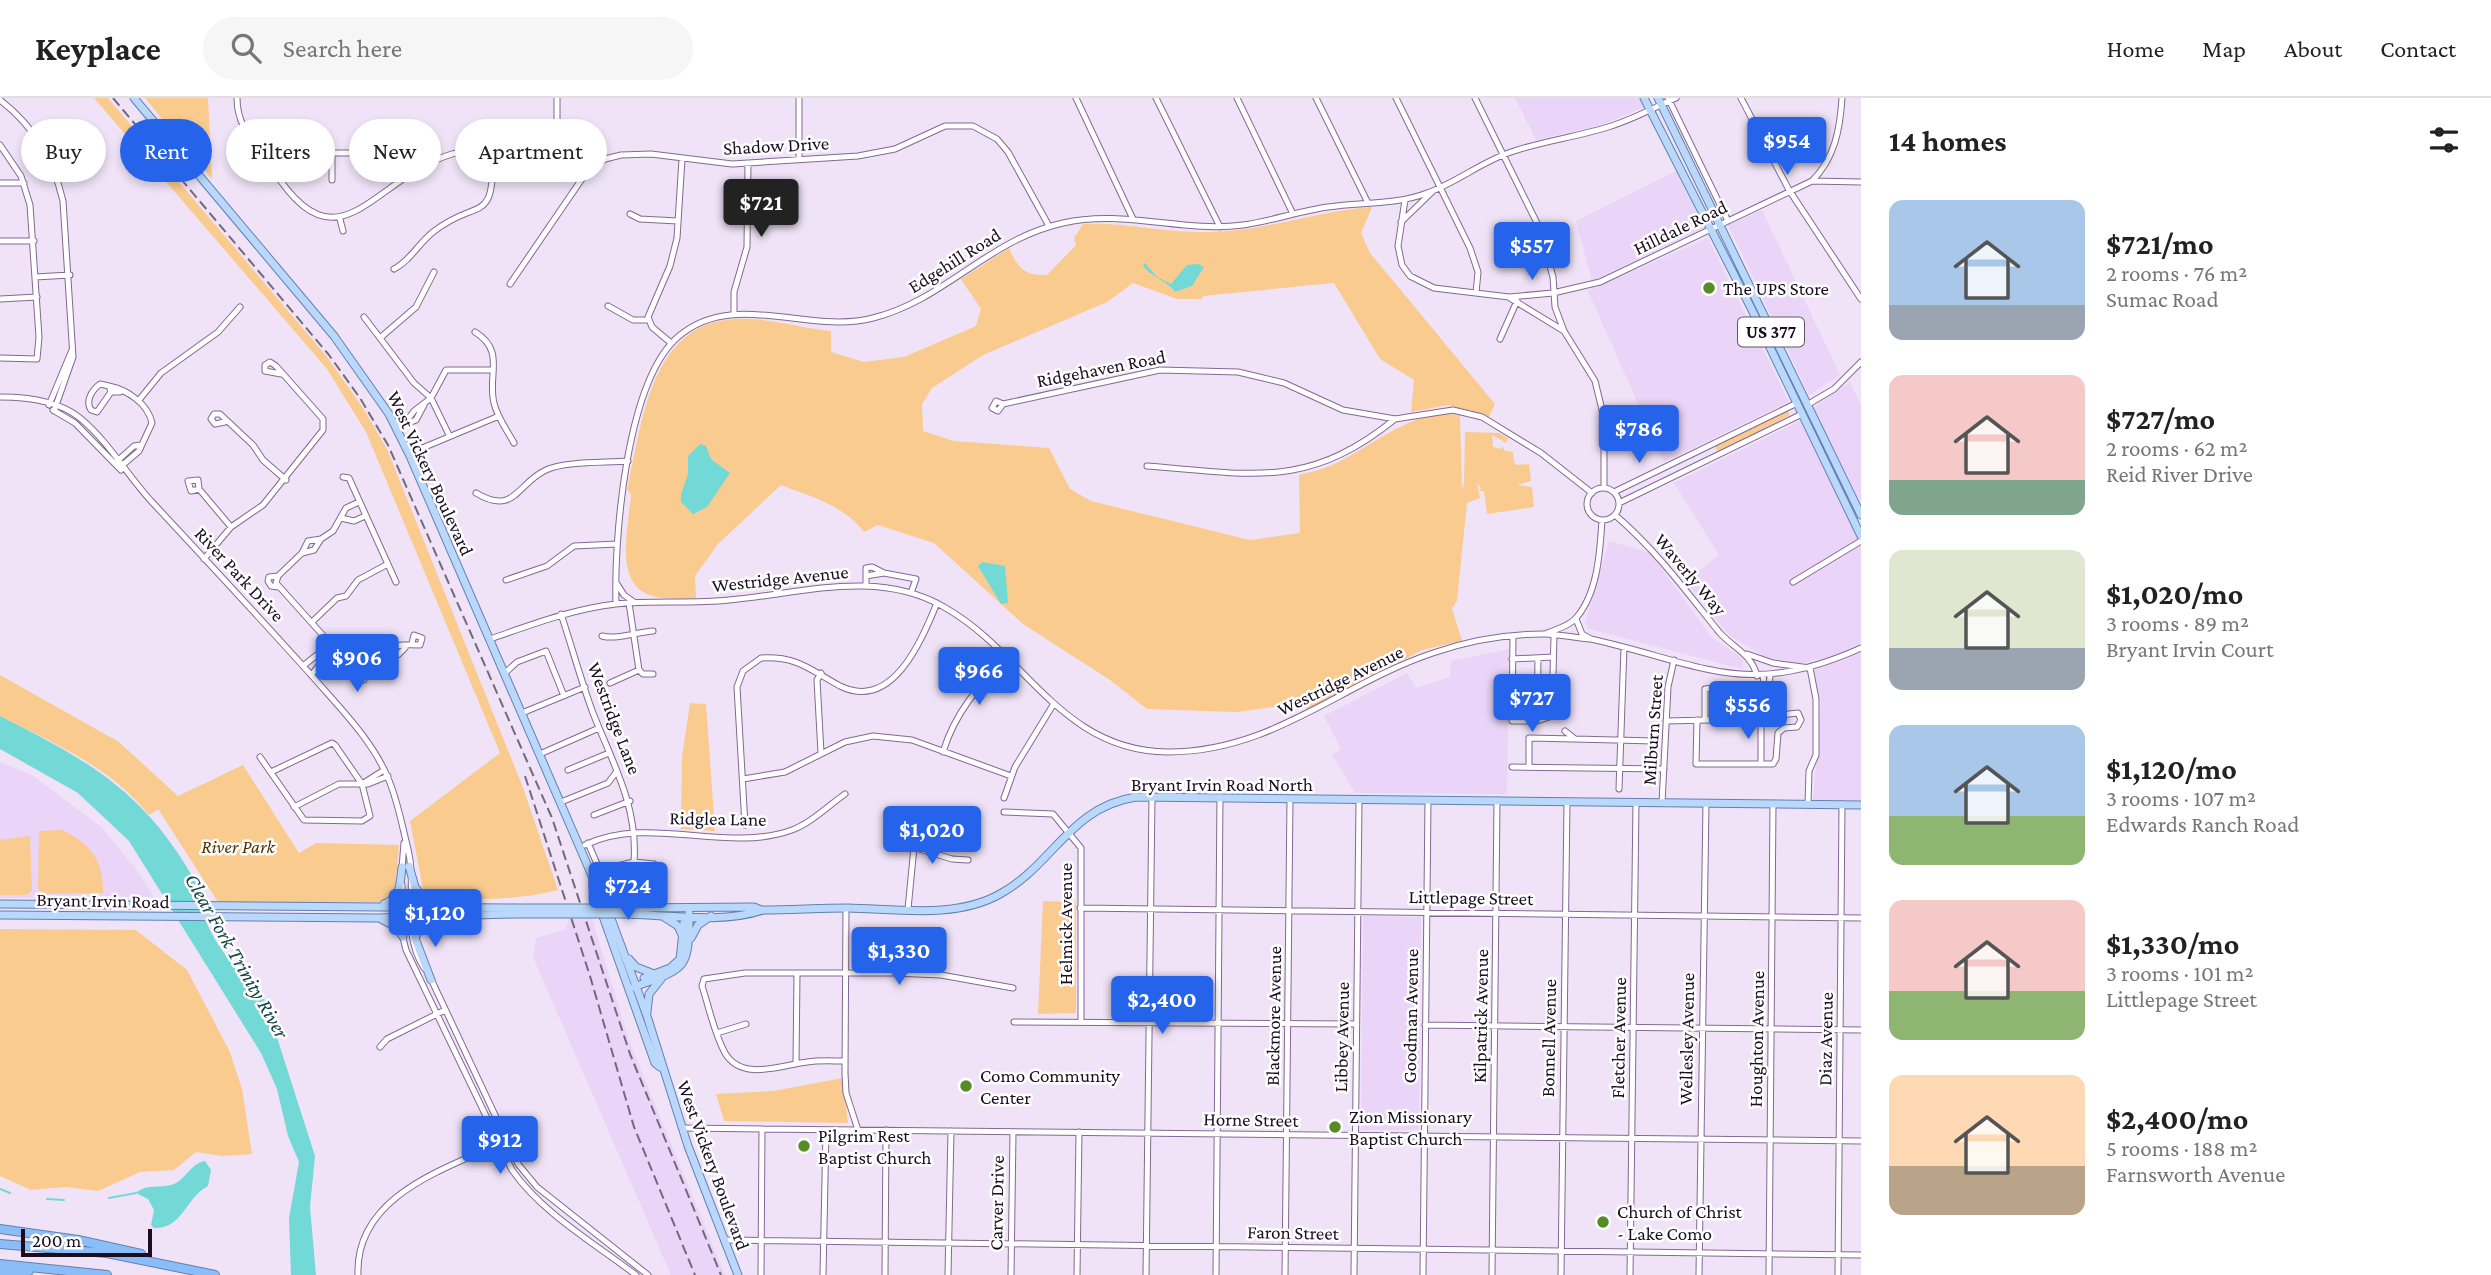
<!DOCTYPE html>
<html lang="en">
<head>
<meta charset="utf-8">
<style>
  :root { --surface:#fff; --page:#f6f6f6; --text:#222; --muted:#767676; --line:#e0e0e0; --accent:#2563eb }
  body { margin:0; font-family:"Crimson Pro",serif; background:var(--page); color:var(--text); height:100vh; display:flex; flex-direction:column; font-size:26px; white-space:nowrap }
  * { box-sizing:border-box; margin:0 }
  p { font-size:23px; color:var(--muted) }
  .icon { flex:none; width:38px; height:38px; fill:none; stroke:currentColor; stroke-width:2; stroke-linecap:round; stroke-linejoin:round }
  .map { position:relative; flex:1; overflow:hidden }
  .sheet { display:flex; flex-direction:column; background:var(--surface); width:630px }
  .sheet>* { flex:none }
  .top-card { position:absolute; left:21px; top:21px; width:665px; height:63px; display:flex; gap:14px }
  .scale { position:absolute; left:21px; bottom:18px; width:131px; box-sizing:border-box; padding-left:7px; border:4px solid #190d1f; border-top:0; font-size:19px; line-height:24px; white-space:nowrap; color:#190d1f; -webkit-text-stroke:5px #fff; paint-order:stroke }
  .price { position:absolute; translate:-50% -60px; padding:0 16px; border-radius:7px; background:var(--accent); color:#fff; font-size:23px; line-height:46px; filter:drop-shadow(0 2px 4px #0008) }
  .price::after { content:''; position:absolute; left:50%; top:42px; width:21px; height:16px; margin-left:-10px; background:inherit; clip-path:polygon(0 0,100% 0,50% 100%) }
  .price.on { background:#222; color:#fff }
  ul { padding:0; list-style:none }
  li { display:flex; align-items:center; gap:21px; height:175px; padding:0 28px }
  li span { display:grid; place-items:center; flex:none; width:196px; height:140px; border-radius:14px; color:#555 }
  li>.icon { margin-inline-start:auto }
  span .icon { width:84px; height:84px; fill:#fffc; stroke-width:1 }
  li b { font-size:30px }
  h2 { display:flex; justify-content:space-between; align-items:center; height:84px; padding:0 28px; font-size:30px }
  .tag { padding:0 24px; border-radius:32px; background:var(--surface); box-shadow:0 4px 10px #0003; font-size:24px; line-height:63px }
  .tag.on { background:var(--accent); color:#fff }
  header { display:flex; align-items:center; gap:42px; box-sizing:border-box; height:98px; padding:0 35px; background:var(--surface); border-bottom:2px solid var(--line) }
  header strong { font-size:33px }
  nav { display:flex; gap:38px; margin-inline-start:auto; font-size:24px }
  .search { width:490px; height:63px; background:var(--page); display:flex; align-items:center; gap:18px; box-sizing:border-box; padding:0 24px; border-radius:38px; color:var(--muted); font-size:26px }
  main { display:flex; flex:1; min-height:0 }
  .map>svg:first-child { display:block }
</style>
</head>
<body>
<header>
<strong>Keyplace</strong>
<div class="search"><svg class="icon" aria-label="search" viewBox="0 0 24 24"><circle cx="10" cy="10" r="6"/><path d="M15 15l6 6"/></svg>Search here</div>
<nav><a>Home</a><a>Map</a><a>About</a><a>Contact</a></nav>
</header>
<main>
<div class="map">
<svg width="1861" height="1177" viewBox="0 0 1861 1177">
  <rect width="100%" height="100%" fill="#f0e3f8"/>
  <path fill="#ead4f7" d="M1515 0H1641L1645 9 1601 27 1536 42Z
    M1676 73 1704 130 1592 183 1576 123Z
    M1762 112 1840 277 1809 297 1728 127Z
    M1708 140 1789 304 1664 364 1588 193Z
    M1850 284 1861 307V404L1813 310Z
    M1800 323 1861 446V545L1832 558 1799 566 1765 559 1729 537 1685 483 1719 457 1674 385Z
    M1609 443 1650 455 1712 540 1743 560V571L1589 531 1585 525Z
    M1509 551 1507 696 1355 695 1332 656 1341 651 1324 618 1407 575 1416 590 1450 579 1451 563Z
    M1861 552V703L1813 702 1821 605 1813 572Z
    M0 664 32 677 101 729 137 772 154 799 0 800Z
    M1363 818 1421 819 1419 1032H1361Z
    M592 820 629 943 725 1177H671L533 859 536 840 565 832 569 821Z"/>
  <path fill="#facb8e" d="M94 0H108L327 259 363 310 387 351 522 687 558 792C526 801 452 807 423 791L410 723 500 655 366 334 327 271Z
    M145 0H208L212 81Z
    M1372 109 1361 135 1370 155 1495 306 1489 319 1448 307 1411 314 1414 282 1380 261 1334 185 1203 198 1202 201H1177L1133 185 1107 204 983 257 932 290 922 306 923 333 954 343 1049 350 1070 391 1091 403 1250 442 1300 435 1299 377C1309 374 1320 372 1330 368 1372 350 1412 309 1460 317L1462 391 1464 385 1465 334 1499 335 1508 340 1506 345 1492 337 1493 349 1501 351 1502 348 1505 353 1513 354 1514 364 1517 367 1529 366 1531 383 1517 387 1532 389 1534 409 1487 416 1484 393H1479L1481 390 1477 385 1480 400 1467 405 1457 503 1452 510 1462 543 1422 552 1308 613 1304 605 1236 614 1147 611 1110 582 1023 526 934 445 878 427 864 434C845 408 810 398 781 387L718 446 695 478 696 501C683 500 666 502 653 498 612 488 629 427 631 396L627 392C642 328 649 225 735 221 766 219 799 230 831 233V254L864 264 904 259 976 228 981 211 961 181 1009 150C1018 170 1024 178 1047 177L1076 147 1074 140 1083 126C1126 124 1165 135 1207 134 1263 134 1316 113 1372 109Z
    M1787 312 1790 317 1720 353 1715 351 1717 346Z
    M0 577 119 644 178 698 243 667 299 755 316 745 399 747 395 794 379 804H218L158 711 149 717C111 669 53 645 0 618Z
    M690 605 706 606 715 733 681 731 682 659Z
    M62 732C90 745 104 763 103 795L44 796 38 791 39 733Z
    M30 738 32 792 27 797H0V742Z
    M1043 803 1076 804V915L1038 916Z
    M0 831 136 832 187 872 230 954 242 991 252 1056 222 1058 196 1054 174 1072 140 1074 98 1093 65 1089 31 1092 0 1078Z
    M843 980 848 1025 724 1023 716 996 773 993Z"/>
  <path fill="#72d9d6" d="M1145 165 1157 179 1171 186 1187 167 1198 166 1204 169 1192 188 1175 194C1170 185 1152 179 1143 168Z
    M700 346 706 348 711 361 730 375 707 409 693 416 681 404V396L688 376V358Z
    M982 464 1005 468 1008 505 1001 506 978 468Z
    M0 618C93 665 147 695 199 790 206 804 203 808 206 821 211 844 248 886 265 902L315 1058 310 1109 316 1177H291L289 1120 299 1064 288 1038 277 991 261 955 129 743 78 695 0 651Z
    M205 1063 211 1072 208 1088C185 1100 183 1131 154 1130L151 1127 154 1112 148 1101 136 1095C147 1085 161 1091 174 1086 187 1080 190 1066 205 1063Z"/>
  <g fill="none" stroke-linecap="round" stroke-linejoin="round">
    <path stroke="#72d9d6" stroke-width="2" d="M0 1091 10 1095
      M109 1100 136 1095
      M47 1101 64 1102"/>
    <defs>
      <path id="minor" d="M237 0C237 32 257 45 272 70 339 177 372 80 452 56 481 47 543 69 557 36V0
        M799 0V60
        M1076 0 1133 121
        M1156 0 1220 129
        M1237 0 1293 116
        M1316 0 1368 105
        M1396 0 1470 150 1478 174 1476 195
        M1475 0 1539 129 1553 179 1555 209 1564 233 1595 283 1604 320V390
        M1668 0 1728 123
        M1741 0 1789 92 1861 201
        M0 2C34 28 53 61 63 103L73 259 54 313
        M0 47 21 78 30 107 39 239 37 261 0 260
        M274 72 307 55H389L405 61 414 72
        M332 82V55
        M1812 83C1835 60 1840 31 1842 0
        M0 85H24
        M1405 102 1398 148 1402 167 1410 178 1434 190 1509 199 1553 195 1600 184 1812 83 1861 84
        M630 116 640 121 678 123
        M340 121 343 133
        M1401 124 1432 94
        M0 143H34
        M394 171C410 163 418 146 433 134 479 98 494 130 493 53
        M35 179 70 177
        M510 186 586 75 605 61 621 57 651 56 732 66 858 58 895 51 945 28H973L997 41 1008 54 1049 128
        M1510 200 1564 233
        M0 201 37 199
        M608 208 633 222H649
        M734 216V194L747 149 748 65
        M364 219 414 285 431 300 449 337
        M475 234C506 253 487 277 494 305 497 319 507 332 514 345
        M380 240 416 209 434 174
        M1500 241 1517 203
        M671 245 652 229 648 219 670 168 677 140 682 61
        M109 288C128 292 148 306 152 325L139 353 119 370
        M111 294 97 314 91 312C85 303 92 292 100 286L109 288 111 294H120
        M0 299C27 299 59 303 80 320 109 344 127 377 152 404 206 462 260 520 313 579 340 610 372 642 388 680 398 703 402 728 408 751 418 792 400 832 424 870
        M139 302 161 275 218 234 240 209
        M1003 306 998 313 992 310 996 303 1003 306 1160 272 1238 274 1284 285 1343 312 1372 317 1395 321 1453 312 1482 319 1541 355 1592 395
        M49 307 72 252
        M1807 307 1834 291 1861 264
        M53 312 75 325 121 372
        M225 324 215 326 211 321 214 316H220L253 347 263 362 286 382
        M405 325 414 313 431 300 446 272H493
        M396 330 416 322 424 307
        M420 351 499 318
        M116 364 134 348 141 347
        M1147 368C1252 376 1307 392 1395 321
        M343 379 349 380 396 484
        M1587 406a16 16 0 1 1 32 0a16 16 0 1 1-32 0Z
        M199 391 191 393 188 383 198 382 199 391 231 429
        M1614 394 1797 305
        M476 395C515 418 516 386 546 372 565 363 606 365 628 363
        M359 404 346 410 333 433 321 441 308 443 302 455 278 478 276 485 354 572 357 582H364L366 574
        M1619 405 1802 316
        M1615 417C1656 452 1686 493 1719 534 1733 550 1752 556 1757 578
        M341 420 354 423 365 418
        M302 455 314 452 321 441
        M204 461 231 429 263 407 323 332V321L276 268 270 264 265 267V273L281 276
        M884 475 916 481 911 495
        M278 478 269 479 268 483 271 488 278 489
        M506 482 547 468 574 448 617 446
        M1793 484 1861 443
        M617 486 624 497 634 504
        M866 487V470L872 469 884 475 866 478
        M629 505 639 572 643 576H653
        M616 506C614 441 626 282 679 238 734 191 809 237 873 220 945 202 989 141 1063 125 1124 111 1182 135 1243 127 1272 123 1299 113 1328 109 1361 104 1396 107 1427 95 1456 85 1481 64 1511 54 1543 43 1576 39 1608 29 1632 22 1653 10 1676 0
        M561 516C572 549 581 583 593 615 613 666 638 708 634 764L654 766 653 796 607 789 588 745
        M1576 521 1582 536 1591 541C1703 566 1746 602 1861 550
        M312 524 337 500 346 498 358 482 386 467
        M1547 535C1556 532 1570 527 1576 520 1598 495 1600 453 1602 422
        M602 538C617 542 637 534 653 533
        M1513 538 1512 623H1537L1552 618 1554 537
        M490 541C531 527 572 511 616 506 653 502 691 506 729 502 800 496 877 470 944 509 1026 555 1060 653 1168 654 1273 654 1340 586 1433 555 1467 543 1507 536 1544 536 1559 536 1575 540 1591 541
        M1747 556 1773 565 1810 570 1816 601V657L1809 673 1808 706
        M1512 561 1553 559
        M382 564C386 545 406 546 420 547L422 540 414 537 412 545
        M303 568 318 556H326
        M354 572C367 578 400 559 407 547
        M505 575 517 564 546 553 564 598
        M821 575 817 582 821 655
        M311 577C321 567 324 557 333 548
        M1763 578 1767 605
        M610 585 639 572
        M1767 611 1770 578
        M522 615 585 589
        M1705 620V591L1714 590 1720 595V620
        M1697 622 1696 666H1773L1776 661 1778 635 1784 630 1797 629 1801 622 1798 615 1780 617 1767 611
        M1537 623 1538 560
        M1666 623 1751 621 1761 619 1767 611
        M1565 633 1575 641 1655 643
        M943 654C955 615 978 588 1007 560
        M540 656 599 630
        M260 659 304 722 362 723 370 718 362 686 335 647 332 645 271 674
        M1761 666V619
        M1512 669 1664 671
        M1529 669V640L1575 641
        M568 672 609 655
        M743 681 785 674 845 644 873 638 912 642 1011 678
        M362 686 384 672
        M1619 691 1624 549
        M1004 700 1015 669 1053 607
        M561 704 608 685 617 673
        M1662 705 1668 589 1674 562
        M294 709 339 686H368L388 678
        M1004 714 1053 716 1081 750V924
        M594 717 630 703
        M745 727 737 589 743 573 761 560C798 558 810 572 840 588 893 614 922 541 937 505
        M900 745 952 761 968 762
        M585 747C650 716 726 756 792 732 811 725 828 708 845 696
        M402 770 404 745
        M600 772 634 764
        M402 787V836L406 852 512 1072C542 1115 594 1145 636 1177
        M846 810 845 975 846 995 858 1032
        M1080 810 1861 820
        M908 811 914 749
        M431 881 518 1066 537 1089 648 1177
        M1014 924 1356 926
        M1425 927 1861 932
        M717 935 746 926
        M380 949 387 941 445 912
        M845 963C833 963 819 962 807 964 782 967 742 984 725 955 714 935 709 909 702 888L704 881 745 875H894L941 877 1013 890
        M796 966 797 875
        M682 1030 1861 1043
        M724 1142 1861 1157
        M358 1177C355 1099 442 1072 501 1045
        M761 1177 762 1031
        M823 1177 826 1032
        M885 1177 886 1032
        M948 1177 951 1033
        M1011 1177 1013 1034
        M1077 1177 1079 1034
        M1146 1177 1152 699
        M1216 1177 1220 699
        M1285 1177 1290 701
        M1354 1177 1359 702
        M1423 1177 1428 702
        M1492 1177 1497 702
        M1561 1177 1567 704
        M1630 1177 1636 704
        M1699 1177 1706 705
        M1769 1177 1773 706
        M1838 1177 1842 706"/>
      <path id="major" d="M134 0 334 238 389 316 410 358 593 780 599 788 647 918 688 1048 738 1177
        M1644 0 1750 208 1861 438
        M1658 0 1861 417
        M409 768 415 789 424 800 458 805
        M593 781V790L655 965 660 969
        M0 806 514 810
        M384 806C401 799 400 786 402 769
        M625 810 754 809 761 812
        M625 816C668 817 722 826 763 812 791 812 820 810 848 810 897 811 956 821 1000 796 1053 767 1070 709 1136 699L1861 707
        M0 817 377 820 513 816
        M664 819 678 828 682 837
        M381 821 396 829 403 839
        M691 840 698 827 711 818
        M629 861 636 869 654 876
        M644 880 670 870 680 861 684 825
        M431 882 415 840 422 825 432 821
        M634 889C687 870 689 872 689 815
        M647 914 649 896 661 881"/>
      <path id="highway" d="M0 1131 78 1142 141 1156
        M0 1146 107 1155 215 1177
        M0 1166 107 1177
        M0 1173H29"/>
    </defs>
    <use href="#minor" stroke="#856795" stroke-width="7"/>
    <use href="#major" stroke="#6380ad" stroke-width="9"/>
    <use href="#highway" stroke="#6380ad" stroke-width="10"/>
    <use href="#minor" stroke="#fff" stroke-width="5"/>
    <use href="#major" stroke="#b9d8fb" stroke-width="7"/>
    <use href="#highway" stroke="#8bbef9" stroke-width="8"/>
    <path stroke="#74687b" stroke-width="2" stroke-dasharray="10 5" stroke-linecap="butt" d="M113 0 329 257 360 300 388 347 552 720 630 956 721 1177
      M525 678 590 878 634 1029 695 1177"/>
    <defs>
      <path id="major-bridge" d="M514 810H625
        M513 816H625"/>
    </defs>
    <use href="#major-bridge" stroke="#6380ad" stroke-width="9" stroke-linecap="butt"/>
    <use href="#major-bridge" stroke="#b9d8fb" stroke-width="7"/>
  </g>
  <g fill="#578c25" stroke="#fff" stroke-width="2.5">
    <circle cx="1709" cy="190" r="7"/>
    <circle cx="966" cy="988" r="7"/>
    <circle cx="1335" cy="1029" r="7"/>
    <circle cx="804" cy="1048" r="7"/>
    <circle cx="1603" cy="1124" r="7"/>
  </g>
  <g text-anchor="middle" stroke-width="5" stroke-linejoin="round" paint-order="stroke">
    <rect fill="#fff" stroke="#5e5662" stroke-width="2" x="1738" y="219.5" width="66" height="29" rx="5"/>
    <g font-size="18" font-weight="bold" fill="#190d1f">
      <text x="1771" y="240">US 377</text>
    </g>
    <g font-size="19" fill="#190d1f" stroke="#fff">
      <text transform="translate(776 47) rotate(-3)" y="7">Shadow Drive</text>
      <text transform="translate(1680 129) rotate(-26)" y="7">Hilldale Road</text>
      <text transform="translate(954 162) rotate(-32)" y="7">Edgehill Road</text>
      <text transform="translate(1101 270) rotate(-11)" y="7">Ridgehaven Road</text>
      <text transform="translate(431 375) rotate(65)" y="7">West Vickery Boulevard</text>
      <text transform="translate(240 476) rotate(47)" y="7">River Park Drive</text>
      <text transform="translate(1691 476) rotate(50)" y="7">Waverly Way</text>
      <text transform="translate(780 480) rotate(-6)" y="7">Westridge Avenue</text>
      <text transform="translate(1340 582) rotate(-26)" y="7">Westridge Avenue</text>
      <text transform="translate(615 620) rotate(69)" y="7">Westridge Lane</text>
      <text transform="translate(1652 632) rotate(-86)" y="7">Milburn Street</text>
      <text x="1222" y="693">Bryant Irvin Road North</text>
      <text transform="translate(718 720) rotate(1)" y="7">Ridglea Lane</text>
      <text transform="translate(1471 799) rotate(1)" y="7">Littlepage Street</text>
      <text transform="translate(103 802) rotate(1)" y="7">Bryant Irvin Road</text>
      <text transform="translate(1065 826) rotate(-90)" y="7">Helmick Avenue</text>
      <text transform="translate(1273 918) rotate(-89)" y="7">Blackmore Avenue</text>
      <text transform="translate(1410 918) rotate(-89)" y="7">Goodman Avenue</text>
      <text transform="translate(1480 918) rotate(-89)" y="7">Kilpatrick Avenue</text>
      <text transform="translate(1341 939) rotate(-89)" y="7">Libbey Avenue</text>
      <text transform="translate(1548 940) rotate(-89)" y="7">Bonnell Avenue</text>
      <text transform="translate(1618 940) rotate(-89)" y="7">Fletcher Avenue</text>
      <text transform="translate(1686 941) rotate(-89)" y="7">Wellesley Avenue</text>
      <text transform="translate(1756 941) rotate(-89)" y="7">Houghton Avenue</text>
      <text transform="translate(1825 941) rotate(-89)" y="7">Diaz Avenue</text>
      <text transform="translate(1251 1021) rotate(1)" y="7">Horne Street</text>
      <text transform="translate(714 1067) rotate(70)" y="7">West Vickery Boulevard</text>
      <text transform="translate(996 1105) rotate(-89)" y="7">Carver Drive</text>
      <text transform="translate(1293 1134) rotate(1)" y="7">Faron Street</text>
    </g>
    <g font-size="19" fill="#190d1f" stroke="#fff" text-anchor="start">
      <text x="1723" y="197">The UPS Store</text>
      <text x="980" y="984">Como Community<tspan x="980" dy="22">Center</tspan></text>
      <text x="1349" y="1025">Zion Missionary<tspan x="1349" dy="22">Baptist Church</tspan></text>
      <text x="818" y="1044">Pilgrim Rest<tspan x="818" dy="22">Baptist Church</tspan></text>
      <text x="1617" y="1120">Church of Christ<tspan x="1617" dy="22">- Lake Como</tspan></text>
    </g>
    <g font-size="19" font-style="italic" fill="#513200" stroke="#fff">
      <text x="238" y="755">River Park</text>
    </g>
    <g font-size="21" font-style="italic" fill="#154443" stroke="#fff">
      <text transform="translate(237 858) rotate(60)" y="7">Clear Fork Trinity River</text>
    </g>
  </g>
</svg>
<div class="scale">200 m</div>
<b class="price" style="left:1787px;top:79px">$954</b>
<b class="price on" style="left:761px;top:141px">$721</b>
<b class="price" style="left:1532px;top:184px">$557</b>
<b class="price" style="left:1639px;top:367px">$786</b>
<b class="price" style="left:357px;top:596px">$906</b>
<b class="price" style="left:979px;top:609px">$966</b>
<b class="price" style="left:1532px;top:636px">$727</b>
<b class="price" style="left:1748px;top:643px">$556</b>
<b class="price" style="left:932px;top:768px">$1,020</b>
<b class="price" style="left:628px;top:824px">$724</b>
<b class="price" style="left:435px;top:851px">$1,120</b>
<b class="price" style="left:899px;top:889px">$1,330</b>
<b class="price" style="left:1162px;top:938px">$2,400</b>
<b class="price" style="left:500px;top:1078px">$912</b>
<div class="top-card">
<a class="tag">Buy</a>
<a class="tag on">Rent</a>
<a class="tag">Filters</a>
<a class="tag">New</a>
<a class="tag">Apartment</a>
</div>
</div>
<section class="sheet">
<h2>14 homes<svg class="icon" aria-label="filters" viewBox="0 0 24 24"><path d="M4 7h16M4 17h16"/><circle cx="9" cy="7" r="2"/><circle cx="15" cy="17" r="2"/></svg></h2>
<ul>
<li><span style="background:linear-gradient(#a9c7e8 75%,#9aa5b1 0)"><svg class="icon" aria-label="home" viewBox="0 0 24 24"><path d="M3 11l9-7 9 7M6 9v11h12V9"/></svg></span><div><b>$721/mo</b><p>2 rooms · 76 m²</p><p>Sumac Road</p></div></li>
<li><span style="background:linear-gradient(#f6c9c9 75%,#7fa58c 0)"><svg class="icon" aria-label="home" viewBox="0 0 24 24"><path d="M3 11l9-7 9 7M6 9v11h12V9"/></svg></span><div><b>$727/mo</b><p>2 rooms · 62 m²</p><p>Reid River Drive</p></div></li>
<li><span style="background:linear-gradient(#dfe7d0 70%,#9aa5b1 0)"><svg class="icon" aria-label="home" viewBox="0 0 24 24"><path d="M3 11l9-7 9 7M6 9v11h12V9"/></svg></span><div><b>$1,020/mo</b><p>3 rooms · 89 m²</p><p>Bryant Irvin Court</p></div></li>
<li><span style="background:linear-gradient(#a9c7e8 65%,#8fb573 0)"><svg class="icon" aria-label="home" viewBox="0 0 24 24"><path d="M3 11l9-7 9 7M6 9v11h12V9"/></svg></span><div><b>$1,120/mo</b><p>3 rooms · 107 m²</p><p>Edwards Ranch Road</p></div></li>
<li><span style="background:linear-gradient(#f6c9c9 65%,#8fb573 0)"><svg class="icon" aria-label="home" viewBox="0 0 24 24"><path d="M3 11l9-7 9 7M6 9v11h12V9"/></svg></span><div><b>$1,330/mo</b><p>3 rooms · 101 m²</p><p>Littlepage Street</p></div></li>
<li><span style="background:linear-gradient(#ffd9b3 65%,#b9a48a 0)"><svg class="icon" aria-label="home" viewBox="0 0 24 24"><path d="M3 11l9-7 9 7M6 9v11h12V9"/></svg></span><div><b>$2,400/mo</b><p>5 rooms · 188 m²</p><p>Farnsworth Avenue</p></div></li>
</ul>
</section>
</main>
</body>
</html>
